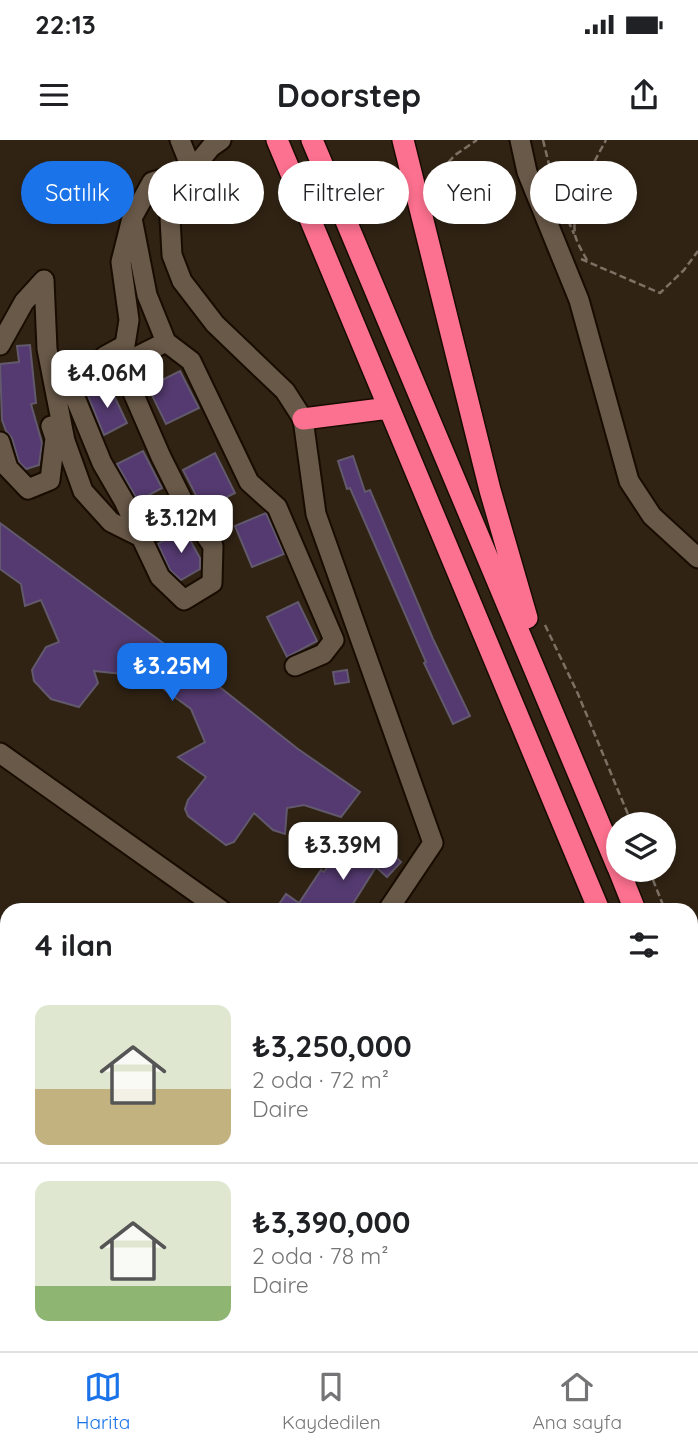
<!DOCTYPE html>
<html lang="tr">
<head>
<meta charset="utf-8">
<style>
  :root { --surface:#fff; --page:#f2f2f2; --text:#202124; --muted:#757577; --line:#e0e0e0; --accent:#1a73e8 }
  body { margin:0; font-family:Quicksand,sans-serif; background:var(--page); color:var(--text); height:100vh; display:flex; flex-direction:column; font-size:26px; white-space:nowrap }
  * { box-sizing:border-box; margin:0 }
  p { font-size:23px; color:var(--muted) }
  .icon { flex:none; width:38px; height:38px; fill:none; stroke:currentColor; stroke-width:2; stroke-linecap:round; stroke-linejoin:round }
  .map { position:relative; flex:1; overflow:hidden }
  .panel { position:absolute; left:0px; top:763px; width:698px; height:448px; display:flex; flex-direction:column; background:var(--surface); border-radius:21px 21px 0 0; box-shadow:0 4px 10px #0003 }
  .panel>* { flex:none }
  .hud { position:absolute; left:21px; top:21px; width:656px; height:63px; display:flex; gap:14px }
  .controls { position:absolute; left:606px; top:672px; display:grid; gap:14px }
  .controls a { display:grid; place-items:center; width:70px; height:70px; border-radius:50%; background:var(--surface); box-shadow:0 4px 10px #0003; font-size:35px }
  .price { position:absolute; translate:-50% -60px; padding:0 16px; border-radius:14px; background:#fff; color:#222; font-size:23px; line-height:46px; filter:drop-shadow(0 2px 4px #0008) }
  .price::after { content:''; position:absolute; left:50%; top:42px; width:21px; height:16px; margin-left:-10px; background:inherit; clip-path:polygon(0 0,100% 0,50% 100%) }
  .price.active { background:var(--accent); color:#fff }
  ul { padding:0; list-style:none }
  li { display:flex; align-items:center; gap:21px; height:175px; padding:0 35px }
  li+li { border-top:2px solid var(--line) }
  li span { display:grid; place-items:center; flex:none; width:196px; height:140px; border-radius:14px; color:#555 }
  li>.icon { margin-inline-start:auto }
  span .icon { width:84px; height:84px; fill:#fffc; stroke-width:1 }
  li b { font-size:30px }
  h2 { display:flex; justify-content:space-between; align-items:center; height:84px; padding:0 35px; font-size:30px }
  .tag { padding:0 24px; border-radius:32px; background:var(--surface); box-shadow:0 4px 10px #0003; font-size:24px; line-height:63px }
  .tag.active { background:var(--accent); color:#fff }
  .status { display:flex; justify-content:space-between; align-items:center; height:49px; padding:0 35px; background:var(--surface); direction:ltr }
  .status svg { height:19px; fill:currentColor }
  header { display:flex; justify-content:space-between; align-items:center; height:91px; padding:0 35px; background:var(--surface); font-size:32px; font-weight:700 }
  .menu { display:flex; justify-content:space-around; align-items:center; height:98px; border-top:2px solid var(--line); background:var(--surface); font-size:19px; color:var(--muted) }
  .menu a { display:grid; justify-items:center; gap:4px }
  .menu .active { color:var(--accent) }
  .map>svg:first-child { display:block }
</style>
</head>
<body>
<div class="status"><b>22:13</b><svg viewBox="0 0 49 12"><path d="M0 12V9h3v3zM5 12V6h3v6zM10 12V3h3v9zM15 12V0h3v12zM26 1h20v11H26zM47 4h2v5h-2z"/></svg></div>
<header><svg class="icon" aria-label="menu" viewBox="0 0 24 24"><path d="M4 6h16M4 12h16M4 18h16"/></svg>Doorstep<svg class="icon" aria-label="share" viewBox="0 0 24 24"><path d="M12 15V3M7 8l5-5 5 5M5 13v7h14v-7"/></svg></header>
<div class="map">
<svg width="698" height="1211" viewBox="0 0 698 1211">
  <rect width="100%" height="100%" fill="#302314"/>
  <path fill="#045034" d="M118 1204H587L584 1211H113Z"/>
  <path fill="#543a70" stroke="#62596c" stroke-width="2" d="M30 205 36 263 31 264 42 303 39 325 26 329 19 322 12 298 6 291 2 280 0 224 19 222 17 206Z
    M180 231 199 268 166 284 148 247Z
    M109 245 127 283 104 295 88 256Z
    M143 311 162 348 138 361 117 324Z
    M215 313 235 353 203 369 183 330Z
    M353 316 365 352 370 350 433 499 470 576 453 584 424 523 426 522 350 348 347 349 338 321Z
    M266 373 284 414 252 427 235 386Z
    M0 383 178 514 298 609 360 652 341 677 304 665 287 668 285 694 273 690 254 673 234 702 226 705 188 676 185 669 188 660 206 637 178 617 205 602 191 569 135 528 132 535 94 531 98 543 79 567 51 559 34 541 32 530 46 507 59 502 41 460 25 466 21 444 0 429Z
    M184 389 200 418V429L181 440 170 430 158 404Z
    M298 462 317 501 287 517 267 477Z
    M347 530 349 542 335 544 333 532Z
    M386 698 392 703 388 709 401 722 387 737 376 727 349 770H275L286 754 299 763 321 730 324 732 338 712 359 727Z"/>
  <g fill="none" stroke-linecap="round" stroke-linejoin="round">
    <defs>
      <path id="minor" d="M221 0 211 7 183 41 170 78 172 115 182 141 215 184 285 251 303 279 316 374 433 703 388 770
        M520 0 527 32 579 160 629 341 652 376 698 418
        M132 78 147 155 166 202 132 219 124 232 161 317 187 369 213 406 212 443 184 460 160 437 124 361 102 323 72 250 105 216 125 205 129 180 121 122 132 78 152 42 192 30 180 0
        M166 202 191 221 249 342 277 367 334 500 323 514 295 526
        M0 205 24 162 44 140 47 209 65 301 83 351 111 382 141 397
        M0 302 8 328 28 349 50 340 55 298 51 286
        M0 613 221 770
        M0 1069 7 1070
        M0 1174 7 1177
        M138 1204 139 1211
        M545 1204 547 1211"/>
      <path id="highway" d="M277 0 599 770
        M312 0 618 728
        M403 0 490 350 527 478
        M303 279 389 268
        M619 730 635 770
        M691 903 698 919
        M691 989 698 1005"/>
    </defs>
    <use href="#minor" stroke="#180c01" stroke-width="23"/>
    <use href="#highway" stroke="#180c01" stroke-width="24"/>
    <path stroke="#7c7164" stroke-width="2.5" stroke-dasharray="7 3.5" stroke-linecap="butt" d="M543 0 555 49
      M436 48 434 38 455 15 477 0
      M564 71 574 94
      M581 119 660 153 684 130 698 111
      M587 120C583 113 577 103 575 95 571 61 591 28 606 0
      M545 485 578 554 632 684
      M649 730 665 770
      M691 837 698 855
      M84 1211 89 1204"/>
    <use href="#minor" stroke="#695949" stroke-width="19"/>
    <use href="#highway" stroke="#fc718f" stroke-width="21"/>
  </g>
</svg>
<div class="controls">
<a><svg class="icon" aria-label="layers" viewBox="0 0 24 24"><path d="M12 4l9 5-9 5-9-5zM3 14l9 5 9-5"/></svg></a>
</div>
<b class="price" style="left:107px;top:270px">₺4.06M</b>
<b class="price" style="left:181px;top:415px">₺3.12M</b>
<b class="price active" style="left:172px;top:563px">₺3.25M</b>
<b class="price" style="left:343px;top:742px">₺3.39M</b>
<div class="hud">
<a class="tag active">Satılık</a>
<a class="tag">Kiralık</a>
<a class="tag">Filtreler</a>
<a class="tag">Yeni</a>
<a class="tag">Daire</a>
</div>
<section class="panel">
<h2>4 ilan<svg class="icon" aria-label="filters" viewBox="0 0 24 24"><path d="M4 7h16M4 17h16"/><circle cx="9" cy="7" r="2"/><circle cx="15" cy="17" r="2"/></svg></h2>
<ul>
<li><span style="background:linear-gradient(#dfe7d0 60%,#c2b280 0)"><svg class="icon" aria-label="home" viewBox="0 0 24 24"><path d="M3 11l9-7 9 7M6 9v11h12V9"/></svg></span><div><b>₺3,250,000</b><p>2 oda · 72 m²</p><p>Daire</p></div></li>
<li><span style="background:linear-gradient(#dfe7d0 75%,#8fb573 0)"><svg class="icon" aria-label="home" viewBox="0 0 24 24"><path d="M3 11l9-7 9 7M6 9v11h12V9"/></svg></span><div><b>₺3,390,000</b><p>2 oda · 78 m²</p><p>Daire</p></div></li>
</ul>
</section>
</div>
<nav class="menu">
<a class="active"><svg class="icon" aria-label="map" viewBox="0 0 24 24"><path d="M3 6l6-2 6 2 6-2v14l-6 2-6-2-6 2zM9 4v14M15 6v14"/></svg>Harita</a>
<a><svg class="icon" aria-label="saved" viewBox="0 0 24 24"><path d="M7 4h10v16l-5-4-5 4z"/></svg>Kaydedilen</a>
<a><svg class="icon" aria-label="home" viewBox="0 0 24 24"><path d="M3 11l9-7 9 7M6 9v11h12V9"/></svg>Ana sayfa</a>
</nav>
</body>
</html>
